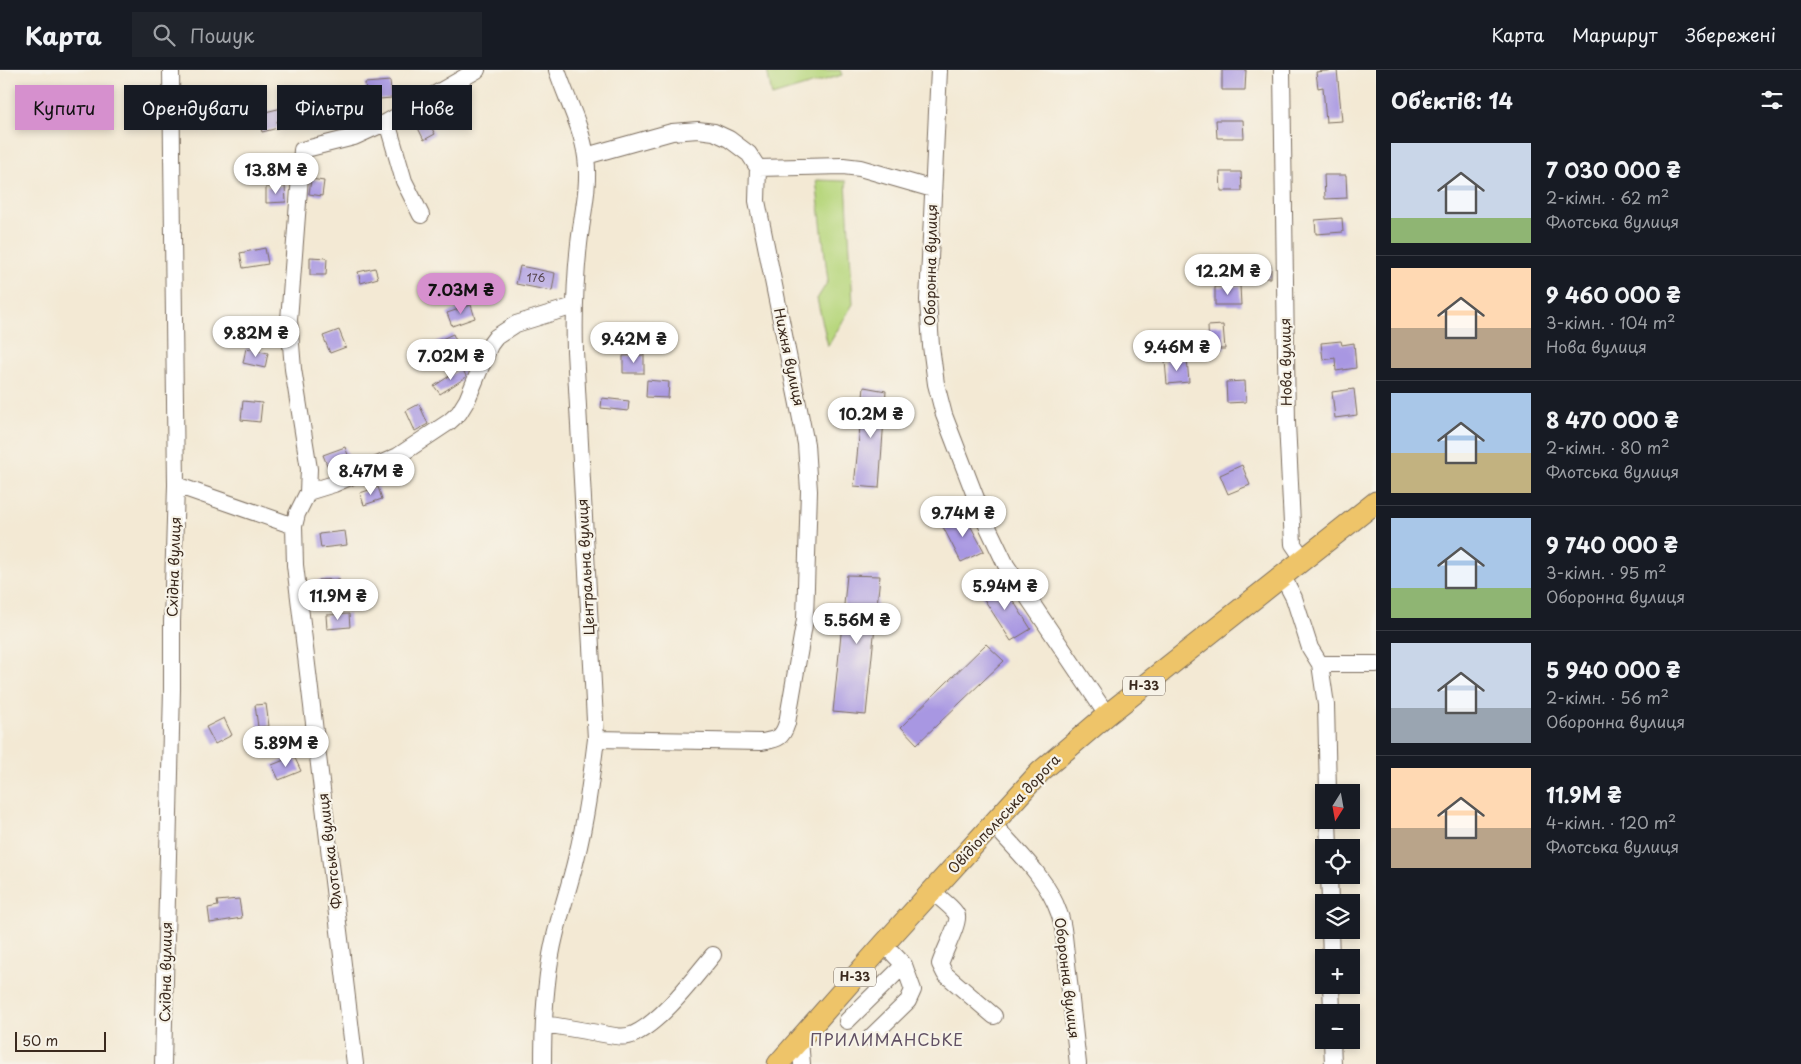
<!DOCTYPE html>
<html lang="uk">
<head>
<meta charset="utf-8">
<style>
  :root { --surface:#171b24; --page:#20242c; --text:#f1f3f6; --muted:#9ea1a6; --line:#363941; --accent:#d690ce }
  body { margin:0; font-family:"Playpen Sans",sans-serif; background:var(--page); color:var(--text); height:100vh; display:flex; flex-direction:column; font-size:19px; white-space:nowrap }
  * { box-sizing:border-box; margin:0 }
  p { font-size:16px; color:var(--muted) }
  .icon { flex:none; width:28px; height:28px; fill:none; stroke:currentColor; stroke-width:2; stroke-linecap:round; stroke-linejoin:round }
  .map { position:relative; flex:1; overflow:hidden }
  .side { display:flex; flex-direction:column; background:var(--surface); width:425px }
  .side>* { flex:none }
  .guide { position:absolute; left:15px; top:15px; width:475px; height:45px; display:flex; gap:10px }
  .needle { width:32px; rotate:191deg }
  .fabs { position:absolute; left:1315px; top:714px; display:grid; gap:10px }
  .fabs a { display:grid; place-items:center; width:45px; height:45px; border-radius:0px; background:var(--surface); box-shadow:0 2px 8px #0003; font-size:25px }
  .scale { position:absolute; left:15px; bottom:12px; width:91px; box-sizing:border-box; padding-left:5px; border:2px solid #3b2a1e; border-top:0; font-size:14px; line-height:18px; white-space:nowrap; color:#3b2a1e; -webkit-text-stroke:4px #f7f3e8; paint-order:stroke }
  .price { position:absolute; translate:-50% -42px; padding:0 11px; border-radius:18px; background:#fff; color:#222; font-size:16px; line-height:32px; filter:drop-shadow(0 1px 2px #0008) }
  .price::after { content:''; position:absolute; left:50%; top:30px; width:15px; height:11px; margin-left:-8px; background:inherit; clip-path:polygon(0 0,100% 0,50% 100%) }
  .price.on { background:var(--accent); color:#111 }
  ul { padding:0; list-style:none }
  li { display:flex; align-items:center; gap:15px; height:125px; padding:0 15px }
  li+li { border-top:1px solid var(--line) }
  li span { display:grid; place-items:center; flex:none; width:140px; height:100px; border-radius:0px; color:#555 }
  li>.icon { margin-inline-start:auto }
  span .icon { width:60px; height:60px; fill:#fffc; stroke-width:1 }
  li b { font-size:21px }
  h2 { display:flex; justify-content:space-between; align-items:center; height:60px; padding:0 15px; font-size:21px }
  .chip { padding:0 18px; border-radius:0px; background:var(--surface); box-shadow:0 2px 8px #0003; font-size:18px; line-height:45px }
  .chip.on { background:var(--accent); color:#111 }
  header { display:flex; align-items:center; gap:30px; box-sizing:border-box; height:70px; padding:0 25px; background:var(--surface); border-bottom:1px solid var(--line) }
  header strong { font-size:24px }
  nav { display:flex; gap:28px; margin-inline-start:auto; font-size:18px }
  .search { width:350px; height:45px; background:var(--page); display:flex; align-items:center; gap:12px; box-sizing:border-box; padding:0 18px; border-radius:0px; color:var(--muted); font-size:19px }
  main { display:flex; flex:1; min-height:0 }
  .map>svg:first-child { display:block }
</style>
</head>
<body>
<header>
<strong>Карта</strong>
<div class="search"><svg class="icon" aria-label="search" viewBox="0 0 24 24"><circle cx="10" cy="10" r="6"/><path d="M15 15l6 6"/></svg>Пошук</div>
<nav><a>Карта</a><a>Маршрут</a><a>Збережені</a></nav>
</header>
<main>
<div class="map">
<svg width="1376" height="994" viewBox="0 0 1376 994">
  <rect width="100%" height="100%" fill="#f7f3e8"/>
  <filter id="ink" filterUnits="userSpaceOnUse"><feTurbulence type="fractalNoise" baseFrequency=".02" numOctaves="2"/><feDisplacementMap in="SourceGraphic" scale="10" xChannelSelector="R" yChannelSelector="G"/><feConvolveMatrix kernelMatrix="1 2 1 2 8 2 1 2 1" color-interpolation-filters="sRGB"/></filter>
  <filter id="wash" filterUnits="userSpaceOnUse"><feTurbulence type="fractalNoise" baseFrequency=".0096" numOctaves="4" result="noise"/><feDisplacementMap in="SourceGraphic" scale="20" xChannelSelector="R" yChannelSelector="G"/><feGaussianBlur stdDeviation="1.12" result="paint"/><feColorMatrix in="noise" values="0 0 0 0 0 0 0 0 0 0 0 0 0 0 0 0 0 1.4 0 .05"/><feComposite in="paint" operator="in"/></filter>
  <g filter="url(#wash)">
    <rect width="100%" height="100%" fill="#f3e9d4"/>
    <path fill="#b8d77e" stroke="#7a804e" d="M767 0H840L842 5 772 26Z
      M816 110 846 111 853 234 828 276 817 229 828 211Z"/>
    <g id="blocks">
      <path fill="#a897e2" d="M1222 0H1246L1245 20H1222Z
        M1337 0 1342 51 1326 52 1323 17 1318 18 1316 2Z
        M390 11 392 28 367 30 365 13Z
        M338 36 341 50 324 54 321 40Z
        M286 37 288 48 277 51 278 58 262 62 257 44Z
        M427 50 435 64 424 70 417 56Z
        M1216 50H1243L1244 68H1217Z
        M1220 102H1241L1242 121H1221Z
        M1324 105H1346L1347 128 1325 129Z
        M311 109 324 111 322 126 309 124Z
        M285 116 286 132 266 133V117Z
        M1342 148 1343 162 1316 164 1315 150Z
        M265 178 268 194 243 198 240 183Z
        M310 187 327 188 326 205H310Z
        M1246 195H1271V208H1246Z
        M520 196 555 203 552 221 516 214Z
        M375 198 378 208 361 213 358 202Z
        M1240 216 1241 235H1215V217Z
        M471 235 475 248 452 256 447 243Z
        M1223 255 1225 279H1209L1208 256Z
        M339 260 346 277 330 283 323 266Z
        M453 264 460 280 442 289 435 272Z
        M1341 271 1342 275 1354 273 1356 298 1336 301 1335 288 1323 290 1321 273Z
        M246 278 268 283 265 298 243 293Z
        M644 285V303H623V286Z
        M1187 289 1189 312 1167 314 1165 291Z
        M462 298 466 306 465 308 440 324 434 316Z
        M647 310 669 312 668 328 646 327Z
        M1245 311 1246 332 1227 333 1226 312Z
        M864 317 886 321 879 418 854 416Z
        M1354 319 1357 345 1335 348 1332 322Z
        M602 328 629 331 628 341 601 338Z
        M243 331 262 333 260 352 241 350Z
        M419 334 428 354 415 361 406 341Z
        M345 377 352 395 331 405 323 385Z
        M1242 395 1250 415 1228 424 1220 405Z
        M378 417 382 429 364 435 360 423Z
        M964 444 984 481 961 492 942 455Z
        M345 461 347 475 321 478 319 464Z
        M847 505 880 506 866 645 833 642Z
        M339 509 340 524 318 525V510Z
        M1000 510 1031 559 1011 571 980 523Z
        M349 544 350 557 327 559 326 545Z
        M986 574 1004 591 917 674 901 657Z
        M266 634 269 656 258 657 255 635Z
        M224 648 232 665 215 674 206 657Z
        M294 686 301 701 279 710 272 695Z
        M239 829 242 848 210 853 208 838 218 836 217 831Z"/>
    </g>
  </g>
  <g filter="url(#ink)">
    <use href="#blocks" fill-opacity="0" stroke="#7b6d5e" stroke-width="1"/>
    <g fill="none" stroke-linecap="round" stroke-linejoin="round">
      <defs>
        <path id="minor" d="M939 0 928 230 931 276 936 314 944 345 984 449 1006 495 1107 645
          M1282 0 1287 353 1293 474 1304 490
          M387 52 404 111 421 145
          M586 86 672 62 698 60 714 62 729 69 749 84 758 98 757 131 806 374 809 421 805 549 787 653C782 669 777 669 762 672L596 669
          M758 98 843 96 860 98 933 119
          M176 415 294 456
          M308 422 334 414 398 386 449 352 459 343 467 330 490 275 496 267 516 254 574 236
          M1283 507 1294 528 1310 578 1320 594 1326 635 1328 722
          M1320 594H1376
          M1328 750 1329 778
          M993 754C1017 781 1047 808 1059 843 1062 850 1063 858 1064 866L1078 994
          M1329 805 1330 832
          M932 821C938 827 955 839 957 846 959 853 943 884 940 894L945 904 994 946
          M1330 860 1331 888
          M1331 915 1332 942
          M847 951 904 895
          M545 954 615 966C621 967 628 967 634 964 662 951 693 909 713 885
          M870 968 908 931 913 920 904 895 884 874
          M800 970 802 994
          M1332 970 1333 994
          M163 994 172 619V552L176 415 171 0
          M355 994 295 495 294 456 297 444 308 422 309 399 293 299 289 250 302 80 354 67 387 52 477 0
          M543 994C543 951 545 907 555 866 561 840 570 815 576 789 586 750 591 709 596 669L575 281C574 245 575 210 579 174 582 145 590 116 586 87 582 57 566 28 557 0"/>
        <path id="major" d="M778 994 884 874 1040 702 1107 645 1376 432"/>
      </defs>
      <use href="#minor" stroke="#7b6d5e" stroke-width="18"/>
      <use href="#major" stroke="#7b6d5e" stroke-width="23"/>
      <use href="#minor" stroke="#fff" stroke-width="16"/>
      <use href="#major" stroke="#eec469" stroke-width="21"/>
    </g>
  </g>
  <g text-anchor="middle" stroke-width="4.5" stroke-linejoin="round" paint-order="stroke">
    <g font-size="11" fill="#56454f">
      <text x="536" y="212">176</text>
    </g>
    <g fill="#f7f3e8" stroke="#73665b" stroke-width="1">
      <rect x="1123" y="606.5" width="42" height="19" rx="4"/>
      <rect x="834" y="897.5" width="42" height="19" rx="4"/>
    </g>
    <g font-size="12" font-weight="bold" fill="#3b2a1e">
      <text x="1144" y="620">Н-33</text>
      <text x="855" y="911">Н-33</text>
    </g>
    <g font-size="14" fill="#3b2a1e" stroke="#f7f3e8">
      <text transform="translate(931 195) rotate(-89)" y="5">Оборонна вулиця</text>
      <text transform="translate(789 287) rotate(78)" y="5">Нижня вулиця</text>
      <text transform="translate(1286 292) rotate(-91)" y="5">Нова вулиця</text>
      <text transform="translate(174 497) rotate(-88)" y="5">Східна вулиця</text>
      <text transform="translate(586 497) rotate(-93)" y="5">Центральна вулиця</text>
      <text transform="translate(1004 744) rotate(-47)" y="5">Овідіопольська дорога</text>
      <text transform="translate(330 781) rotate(-97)" y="5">Флотська вулиця</text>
      <text transform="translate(166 902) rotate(-89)" y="5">Східна вулиця</text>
      <text transform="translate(1067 908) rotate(83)" y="5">Оборонна вулиця</text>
    </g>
    <g font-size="16" letter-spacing="1" fill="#615063" stroke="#f7f3e8">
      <text x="887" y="976">ПРИЛИМАНСЬКЕ</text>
    </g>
  </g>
</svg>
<div class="fabs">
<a><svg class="needle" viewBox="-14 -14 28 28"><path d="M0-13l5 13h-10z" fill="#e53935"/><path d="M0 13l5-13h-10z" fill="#9ea1a6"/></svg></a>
<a><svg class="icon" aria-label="locate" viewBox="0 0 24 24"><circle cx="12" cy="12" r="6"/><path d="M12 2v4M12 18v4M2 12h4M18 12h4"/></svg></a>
<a><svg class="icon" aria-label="layers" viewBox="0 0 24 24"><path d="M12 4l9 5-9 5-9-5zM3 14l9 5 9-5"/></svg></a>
<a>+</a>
<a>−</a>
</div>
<div class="scale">50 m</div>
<b class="price" style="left:276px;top:125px">13.8M ₴</b>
<b class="price" style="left:1228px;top:226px">12.2M ₴</b>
<b class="price on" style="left:461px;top:245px">7.03M ₴</b>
<b class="price" style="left:256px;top:288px">9.82M ₴</b>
<b class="price" style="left:634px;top:294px">9.42M ₴</b>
<b class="price" style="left:1177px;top:302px">9.46M ₴</b>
<b class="price" style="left:451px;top:311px">7.02M ₴</b>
<b class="price" style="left:871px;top:369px">10.2M ₴</b>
<b class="price" style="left:371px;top:426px">8.47M ₴</b>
<b class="price" style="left:963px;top:468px">9.74M ₴</b>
<b class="price" style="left:1005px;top:541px">5.94M ₴</b>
<b class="price" style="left:338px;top:551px">11.9M ₴</b>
<b class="price" style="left:857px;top:575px">5.56M ₴</b>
<b class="price" style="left:286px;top:698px">5.89M ₴</b>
<div class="guide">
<a class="chip on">Купити</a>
<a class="chip">Орендувати</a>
<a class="chip">Фільтри</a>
<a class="chip">Нове</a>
</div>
</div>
<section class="side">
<h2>Об’єктів: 14<svg class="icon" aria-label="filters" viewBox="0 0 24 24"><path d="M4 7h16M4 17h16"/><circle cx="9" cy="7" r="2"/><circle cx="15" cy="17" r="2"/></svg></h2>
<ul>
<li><span style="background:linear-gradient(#c9d6e8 75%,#8fb573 0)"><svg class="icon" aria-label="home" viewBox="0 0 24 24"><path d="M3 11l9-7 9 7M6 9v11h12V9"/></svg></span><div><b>7 030 000 ₴</b><p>2-кімн. · 62 m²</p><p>Флотська вулиця</p></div></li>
<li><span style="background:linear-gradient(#ffd9b3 60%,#b9a48a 0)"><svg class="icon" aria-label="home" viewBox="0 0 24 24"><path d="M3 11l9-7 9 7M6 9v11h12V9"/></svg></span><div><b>9 460 000 ₴</b><p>3-кімн. · 104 m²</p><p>Нова вулиця</p></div></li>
<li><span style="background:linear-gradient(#a9c7e8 60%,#c2b280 0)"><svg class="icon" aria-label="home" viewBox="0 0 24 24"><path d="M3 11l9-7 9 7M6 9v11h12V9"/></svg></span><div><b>8 470 000 ₴</b><p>2-кімн. · 80 m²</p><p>Флотська вулиця</p></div></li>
<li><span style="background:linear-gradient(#a9c7e8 70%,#8fb573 0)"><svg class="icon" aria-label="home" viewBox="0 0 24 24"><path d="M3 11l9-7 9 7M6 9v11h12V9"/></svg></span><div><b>9 740 000 ₴</b><p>3-кімн. · 95 m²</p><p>Оборонна вулиця</p></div></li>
<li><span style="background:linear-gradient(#c9d6e8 65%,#9aa5b1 0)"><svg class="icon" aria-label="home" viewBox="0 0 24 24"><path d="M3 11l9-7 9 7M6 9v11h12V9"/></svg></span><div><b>5 940 000 ₴</b><p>2-кімн. · 56 m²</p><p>Оборонна вулиця</p></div></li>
<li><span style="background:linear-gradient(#ffd9b3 60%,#b9a48a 0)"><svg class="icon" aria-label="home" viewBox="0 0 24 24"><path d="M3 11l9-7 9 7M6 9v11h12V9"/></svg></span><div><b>11.9M ₴</b><p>4-кімн. · 120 m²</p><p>Флотська вулиця</p></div></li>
</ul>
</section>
</main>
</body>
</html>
